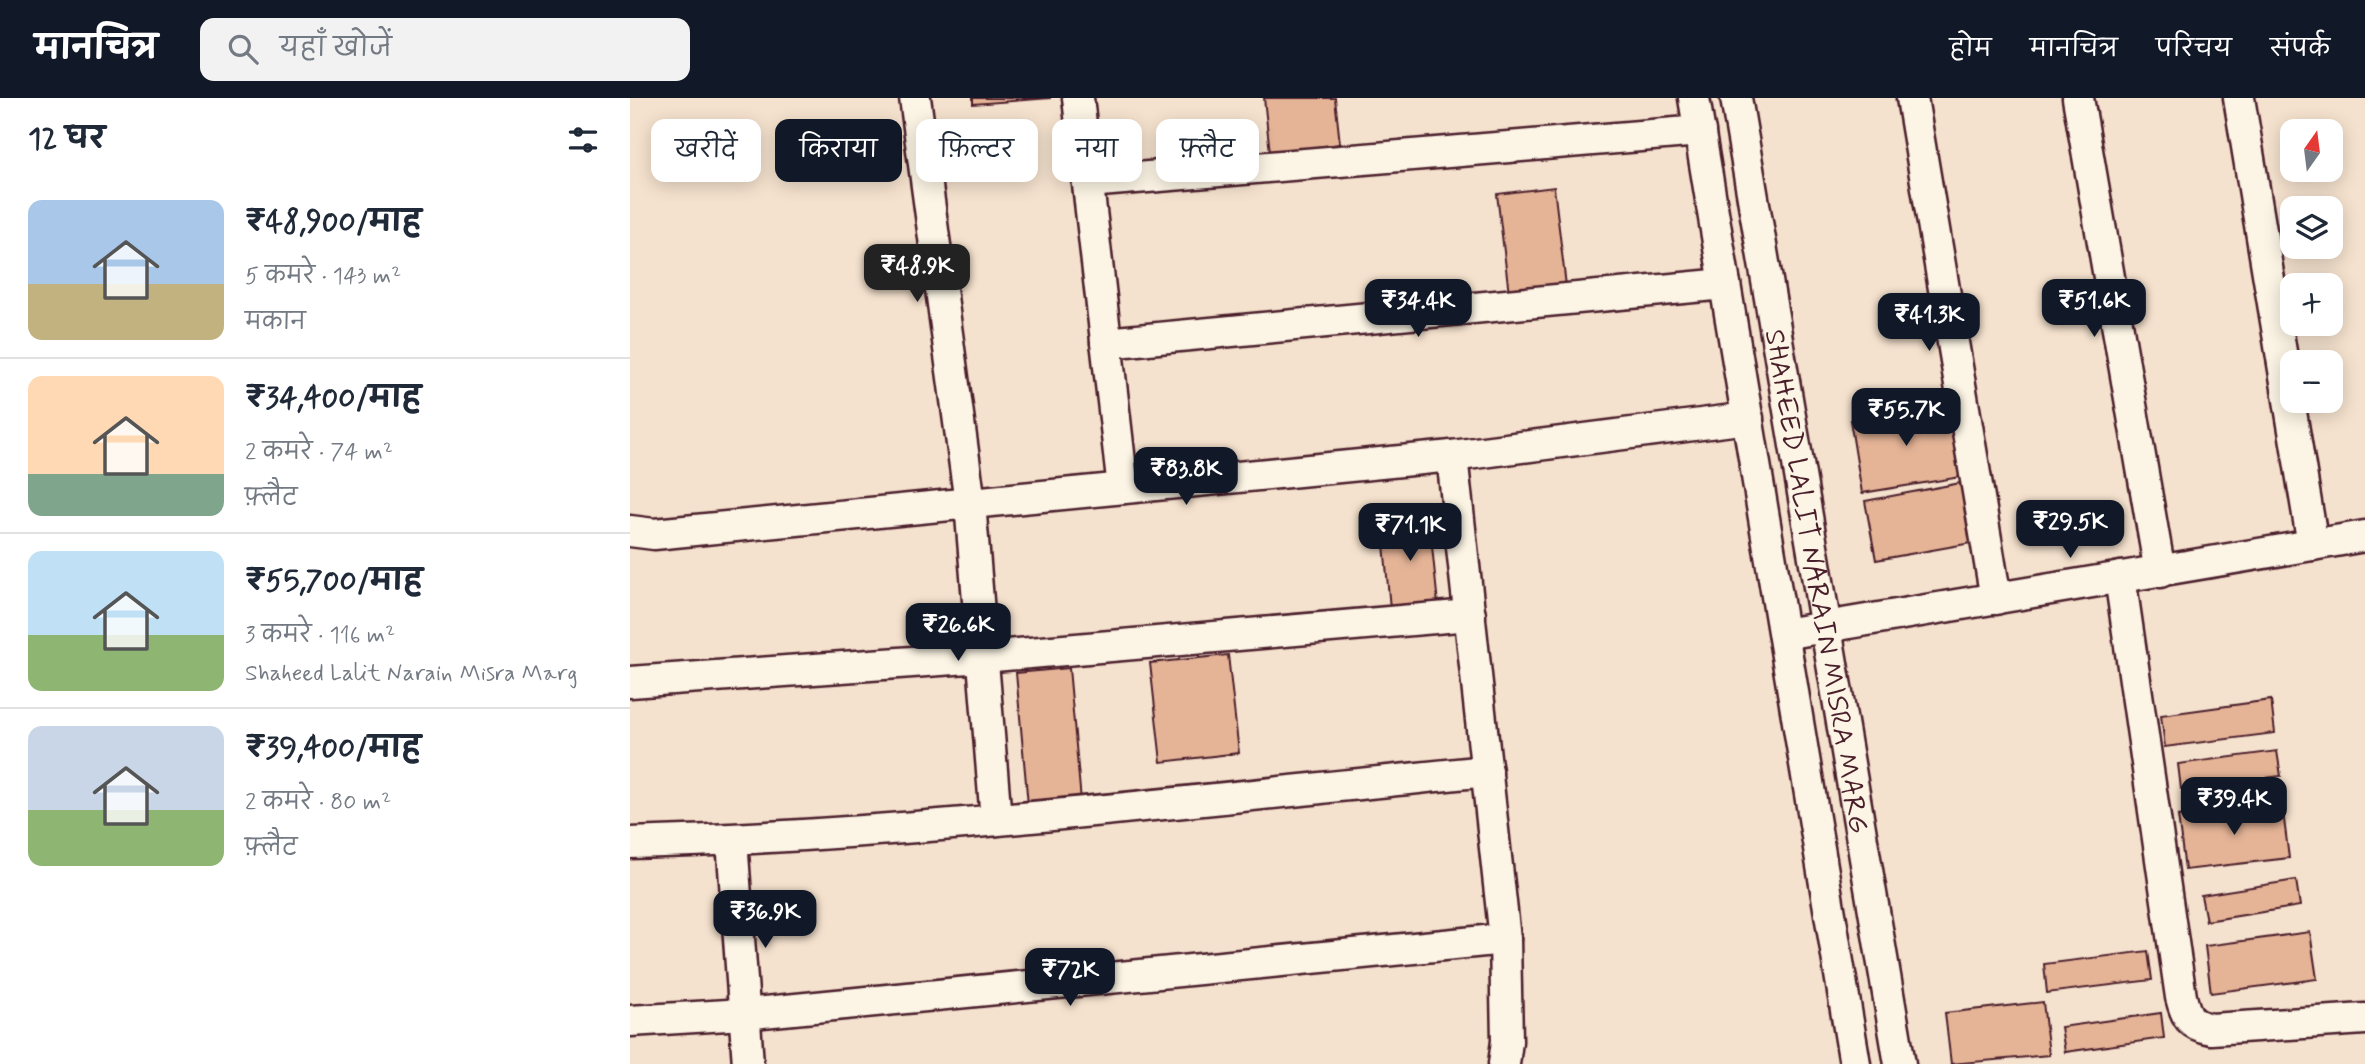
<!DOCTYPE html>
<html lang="hi">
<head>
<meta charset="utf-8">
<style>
  :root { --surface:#fff; --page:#f2f2f3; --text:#1f2937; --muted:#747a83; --line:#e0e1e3; --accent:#111827 }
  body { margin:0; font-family:Mynerve,"Playpen Sans Deva",sans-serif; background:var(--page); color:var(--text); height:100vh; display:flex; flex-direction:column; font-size:26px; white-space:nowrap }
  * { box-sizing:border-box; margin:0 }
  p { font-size:23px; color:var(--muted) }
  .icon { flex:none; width:38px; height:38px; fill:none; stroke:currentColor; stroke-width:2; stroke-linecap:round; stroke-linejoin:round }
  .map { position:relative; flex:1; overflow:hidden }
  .details { display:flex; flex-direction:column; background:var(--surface); width:630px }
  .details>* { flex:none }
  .banner { position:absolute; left:21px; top:21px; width:665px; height:63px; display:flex; gap:14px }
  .needle { width:46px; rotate:14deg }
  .tools { position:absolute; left:1650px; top:21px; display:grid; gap:14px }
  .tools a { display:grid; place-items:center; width:63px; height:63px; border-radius:14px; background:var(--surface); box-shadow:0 4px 18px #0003; font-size:35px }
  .price { position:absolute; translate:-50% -60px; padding:0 16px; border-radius:14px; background:var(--accent); color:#fff; font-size:23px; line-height:46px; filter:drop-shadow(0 2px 4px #0008) }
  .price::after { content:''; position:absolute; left:50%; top:42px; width:21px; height:16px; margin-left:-10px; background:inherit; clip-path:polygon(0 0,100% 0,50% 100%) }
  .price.selected { background:#222; color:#fff }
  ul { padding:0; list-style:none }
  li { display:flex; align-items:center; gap:21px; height:175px; padding:0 28px }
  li+li { border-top:2px solid var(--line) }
  li span { display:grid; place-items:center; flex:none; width:196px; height:140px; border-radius:14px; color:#555 }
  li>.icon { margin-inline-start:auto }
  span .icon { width:84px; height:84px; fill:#fffc; stroke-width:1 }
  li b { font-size:30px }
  h2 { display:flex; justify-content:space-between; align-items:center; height:84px; padding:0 28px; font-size:30px }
  .chip { padding:0 24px; border-radius:14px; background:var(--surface); box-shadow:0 4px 18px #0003; font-size:24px; line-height:63px }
  .chip.selected { background:var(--accent); color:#fff }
  header { display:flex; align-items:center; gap:42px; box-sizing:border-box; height:98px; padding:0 35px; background:var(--accent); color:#fff }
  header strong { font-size:33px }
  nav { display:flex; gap:38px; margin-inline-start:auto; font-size:24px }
  .search { width:490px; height:63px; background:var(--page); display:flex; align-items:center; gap:18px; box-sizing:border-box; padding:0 24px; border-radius:14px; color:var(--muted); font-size:26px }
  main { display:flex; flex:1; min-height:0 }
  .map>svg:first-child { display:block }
</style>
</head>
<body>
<header>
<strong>मानचित्र</strong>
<div class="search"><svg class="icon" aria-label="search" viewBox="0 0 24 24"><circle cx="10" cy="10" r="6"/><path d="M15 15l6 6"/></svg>यहाँ खोजें</div>
<nav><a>होम</a><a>मानचित्र</a><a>परिचय</a><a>संपर्क</a></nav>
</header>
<main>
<section class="details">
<h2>12 घर<svg class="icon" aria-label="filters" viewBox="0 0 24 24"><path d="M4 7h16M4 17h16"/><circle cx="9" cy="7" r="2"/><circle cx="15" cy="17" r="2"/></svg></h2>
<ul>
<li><span style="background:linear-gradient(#a9c7e8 60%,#c2b280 0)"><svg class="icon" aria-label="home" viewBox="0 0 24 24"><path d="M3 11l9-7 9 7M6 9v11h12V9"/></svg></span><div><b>₹48,900/माह</b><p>5 कमरे · 143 m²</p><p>मकान</p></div></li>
<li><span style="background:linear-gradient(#ffd9b3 70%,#7fa58c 0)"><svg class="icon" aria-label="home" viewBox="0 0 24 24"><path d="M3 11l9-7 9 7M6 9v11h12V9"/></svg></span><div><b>₹34,400/माह</b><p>2 कमरे · 74 m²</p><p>फ़्लैट</p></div></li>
<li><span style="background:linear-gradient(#bfe0f5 60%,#8fb573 0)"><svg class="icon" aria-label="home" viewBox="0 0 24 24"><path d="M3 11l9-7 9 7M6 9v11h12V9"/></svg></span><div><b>₹55,700/माह</b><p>3 कमरे · 116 m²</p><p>Shaheed Lalit Narain Misra Marg</p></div></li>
<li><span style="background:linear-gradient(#c9d6e8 60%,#8fb573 0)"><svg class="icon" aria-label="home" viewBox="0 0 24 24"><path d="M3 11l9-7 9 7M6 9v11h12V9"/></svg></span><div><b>₹39,400/माह</b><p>2 कमरे · 80 m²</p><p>फ़्लैट</p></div></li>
</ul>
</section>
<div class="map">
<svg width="1735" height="966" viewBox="0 0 1735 966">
  <rect width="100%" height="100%" fill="#f5e2ce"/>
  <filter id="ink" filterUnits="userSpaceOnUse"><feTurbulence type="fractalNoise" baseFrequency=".0143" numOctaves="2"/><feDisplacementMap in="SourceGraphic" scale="14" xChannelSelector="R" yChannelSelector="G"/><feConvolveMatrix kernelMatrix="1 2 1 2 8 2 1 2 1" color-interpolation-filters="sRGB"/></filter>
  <g filter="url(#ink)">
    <path fill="#e5b497" stroke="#4a1f2b" stroke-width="2" d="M343 0H421L343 6Z
      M634 0H705L710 46 640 55Z
      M924 89 936 188 879 195 867 96Z
      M1319 305 1331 379 1232 395 1220 322Z
      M1336 384 1347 444 1246 462 1235 403Z
      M798 409 809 516 761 521 751 414Z
      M598 557 609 655 531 664 520 565Z
      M439 570 451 703 398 707 386 575Z
      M1641 602 1645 635 1535 649 1531 617Z
      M1647 653 1651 678 1551 691 1548 666Z
      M1652 706 1659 760 1555 772 1548 718Z
      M1666 782 1670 808 1576 823 1571 797Z
      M1680 834 1687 881 1581 895 1575 848Z
      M1518 853 1522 882 1417 895 1414 866Z
      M1413 904 1419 957 1321 966 1315 915Z
      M1531 915 1534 940 1435 954 1431 929Z"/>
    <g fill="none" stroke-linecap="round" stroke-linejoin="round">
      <defs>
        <g id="minor">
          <path d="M285 0 340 405 366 722"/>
          <path d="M448 0 493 390"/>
          <path d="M1064 0 1225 966"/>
          <path id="s1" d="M1106 0 1270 966"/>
          <path d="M1282 0 1366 501"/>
          <path d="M1448 0 1530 474"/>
          <path d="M1609 0 1683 447"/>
          <path d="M458 84 1070 33"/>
          <path d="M476 245 1095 186"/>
          <path d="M822 358 875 841 877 943 874 966"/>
          <path d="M0 433 24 436 822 358 1118 320"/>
          <path d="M1490 479 1551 899C1556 919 1560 927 1581 931L1735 921"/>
          <path d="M1154 536 1735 438"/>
          <path d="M0 584 353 559 840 517"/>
          <path d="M102 742 118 966"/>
          <path d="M0 745C286 737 572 701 857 673"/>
          <path d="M0 923 114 916 875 841"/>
        </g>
      </defs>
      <use href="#minor" stroke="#4a1f2b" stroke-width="35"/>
      <use href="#minor" stroke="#fcf5e5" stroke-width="30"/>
    </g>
  </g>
  <g text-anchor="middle" stroke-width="7" stroke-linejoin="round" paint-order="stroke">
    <g font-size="28" fill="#4a1f2b" stroke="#fcf5e5">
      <text dy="10" stroke="none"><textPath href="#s1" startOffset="490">SHAHEED LALIT NARAIN MISRA MARG</textPath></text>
    </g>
  </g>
</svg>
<div class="tools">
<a><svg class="needle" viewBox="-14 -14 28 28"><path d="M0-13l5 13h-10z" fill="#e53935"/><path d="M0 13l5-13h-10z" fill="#747a83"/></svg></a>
<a><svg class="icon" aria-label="layers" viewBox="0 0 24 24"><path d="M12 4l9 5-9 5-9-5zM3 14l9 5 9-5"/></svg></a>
<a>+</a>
<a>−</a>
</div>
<b class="price selected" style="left:287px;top:206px">₹48.9K</b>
<b class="price" style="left:788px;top:241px">₹34.4K</b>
<b class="price" style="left:1464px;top:241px">₹51.6K</b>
<b class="price" style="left:1299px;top:255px">₹41.3K</b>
<b class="price" style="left:1276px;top:350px">₹55.7K</b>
<b class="price" style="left:556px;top:409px">₹83.8K</b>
<b class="price" style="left:1440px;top:462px">₹29.5K</b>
<b class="price" style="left:780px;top:465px">₹71.1K</b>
<b class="price" style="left:328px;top:565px">₹26.6K</b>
<b class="price" style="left:1604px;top:739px">₹39.4K</b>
<b class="price" style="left:135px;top:852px">₹36.9K</b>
<b class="price" style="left:440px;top:910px">₹72K</b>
<div class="banner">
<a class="chip">खरीदें</a>
<a class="chip selected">किराया</a>
<a class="chip">फ़िल्टर</a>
<a class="chip">नया</a>
<a class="chip">फ़्लैट</a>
</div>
</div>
</main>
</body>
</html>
